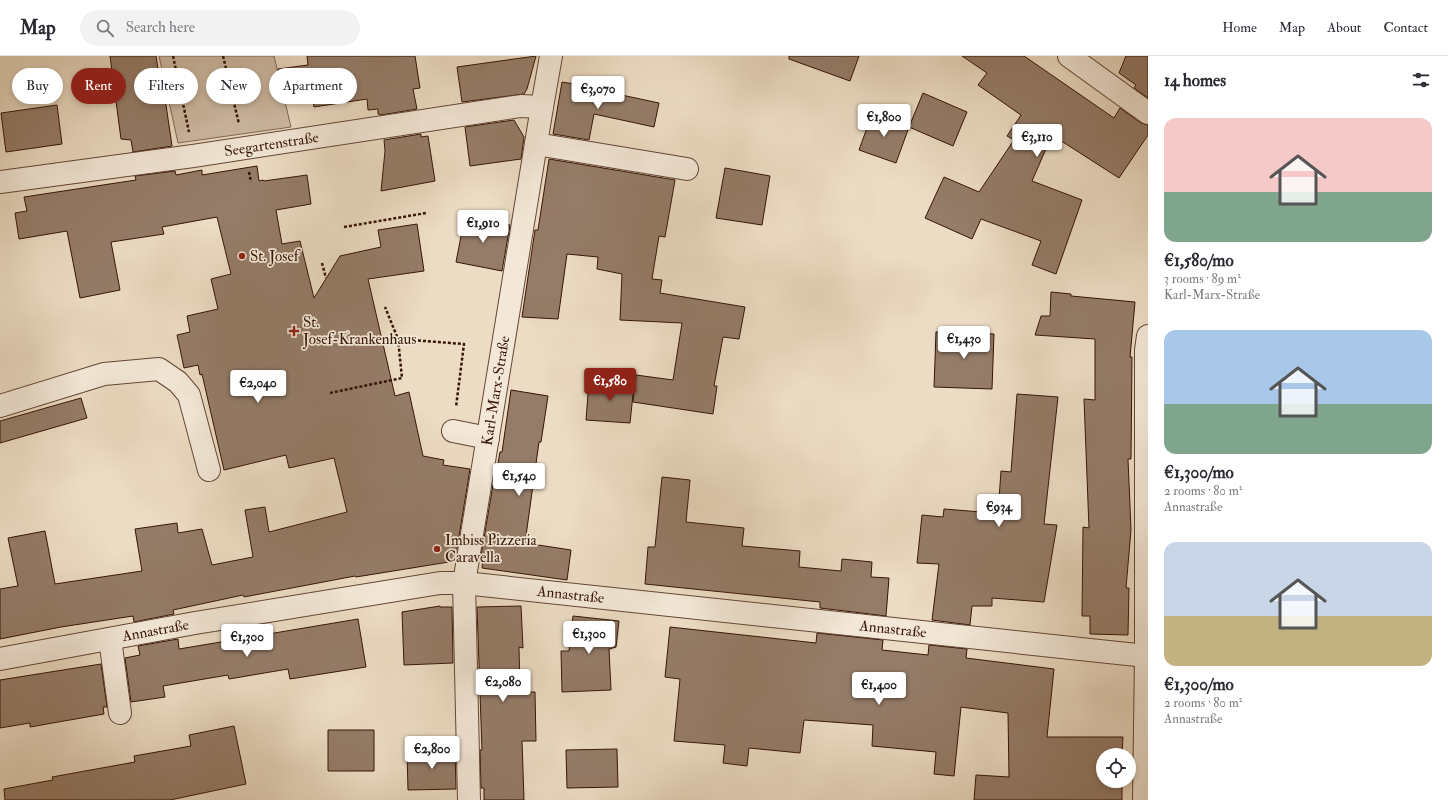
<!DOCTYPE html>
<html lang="en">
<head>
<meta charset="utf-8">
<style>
  :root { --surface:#fff; --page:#f2f2f3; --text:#2b2b33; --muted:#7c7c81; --line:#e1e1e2; --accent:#8f2418 }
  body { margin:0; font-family:"IM FELL Double Pica",serif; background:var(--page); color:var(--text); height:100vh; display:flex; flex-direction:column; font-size:15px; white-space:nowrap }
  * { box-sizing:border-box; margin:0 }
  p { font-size:13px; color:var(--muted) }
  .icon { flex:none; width:22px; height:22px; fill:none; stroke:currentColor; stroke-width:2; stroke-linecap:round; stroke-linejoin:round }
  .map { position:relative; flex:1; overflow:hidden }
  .panel { display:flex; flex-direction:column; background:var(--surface); width:300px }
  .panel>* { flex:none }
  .hud { position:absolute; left:12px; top:12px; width:380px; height:36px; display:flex; gap:8px }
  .fabs { position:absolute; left:1096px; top:692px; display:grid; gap:8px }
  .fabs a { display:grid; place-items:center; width:40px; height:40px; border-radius:50%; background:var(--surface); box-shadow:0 2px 6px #0003; font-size:20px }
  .price { position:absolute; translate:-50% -34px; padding:0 9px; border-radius:4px; background:#fff; color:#222; font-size:13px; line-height:26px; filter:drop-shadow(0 1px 2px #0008) }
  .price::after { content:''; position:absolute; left:50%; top:24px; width:12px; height:9px; margin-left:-6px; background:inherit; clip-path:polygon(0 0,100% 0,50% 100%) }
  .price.on { background:var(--accent); color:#fff }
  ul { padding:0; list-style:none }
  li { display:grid; align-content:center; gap:8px; height:212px; padding:0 16px }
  li span { display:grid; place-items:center; height:124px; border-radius:12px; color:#555 }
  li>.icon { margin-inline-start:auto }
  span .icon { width:72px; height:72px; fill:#fffc; stroke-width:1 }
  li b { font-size:17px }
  h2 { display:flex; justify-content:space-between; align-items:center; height:48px; padding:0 16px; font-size:17px }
  .tag { padding:0 14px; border-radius:18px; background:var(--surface); box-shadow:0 2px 6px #0003; font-size:14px; line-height:36px }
  .tag.on { background:var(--accent); color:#fff }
  header { display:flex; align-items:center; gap:24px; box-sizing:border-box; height:56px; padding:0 20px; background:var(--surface); border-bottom:1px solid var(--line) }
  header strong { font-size:19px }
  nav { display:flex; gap:22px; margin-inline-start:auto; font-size:14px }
  .search { width:280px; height:36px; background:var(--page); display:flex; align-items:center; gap:10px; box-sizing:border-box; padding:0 14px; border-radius:22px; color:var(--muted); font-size:15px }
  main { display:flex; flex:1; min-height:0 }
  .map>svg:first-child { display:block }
</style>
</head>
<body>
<header>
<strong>Map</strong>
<div class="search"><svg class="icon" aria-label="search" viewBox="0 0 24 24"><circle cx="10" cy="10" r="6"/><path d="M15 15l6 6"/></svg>Search here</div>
<nav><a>Home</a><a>Map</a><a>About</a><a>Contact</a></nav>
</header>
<main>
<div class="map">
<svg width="1148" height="744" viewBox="0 0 1148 744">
  <rect width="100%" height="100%" fill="#ecdcc3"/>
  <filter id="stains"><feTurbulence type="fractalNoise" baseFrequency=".005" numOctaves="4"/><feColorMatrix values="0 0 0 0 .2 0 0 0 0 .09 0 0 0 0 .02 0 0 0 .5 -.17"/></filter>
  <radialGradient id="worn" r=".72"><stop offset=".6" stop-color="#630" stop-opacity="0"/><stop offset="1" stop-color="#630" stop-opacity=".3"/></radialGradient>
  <path fill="#cdbaa3" stroke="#826754" d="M159 0H274L291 71 178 87Z"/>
  <path fill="#957c68" stroke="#361406" d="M110 0H156L161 32 166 49 172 90 133 96 131 84 121 83Z
    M307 0H415L420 32 413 33 417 53 381 59 378 58V53L368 54 367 43 314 51 312 39 285 44 278 13 308 9Z
    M536 0 527 33 524 38 462 46 457 11Z
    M789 0H859L850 25 789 3Z
    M962 0H1024L1114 62 1120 52 1141 67 1148 69V79L1119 122 1052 79 1032 125 1082 144 1056 218 1032 209 1041 185 981 163 972 183 925 162 944 121 979 136 1014 84 1007 80 1021 59 978 29 987 17Z
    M1126 0H1148V42L1134 32 1136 29 1119 17Z
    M562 26 598 32V34L659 47 654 71 594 58 589 84 553 78Z
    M923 37 967 56 953 90 909 71Z
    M57 49 62 88 6 96 1 57Z
    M872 58 909 71 896 107 859 94Z
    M514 64 524 81 521 103 470 110 465 71Z
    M421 78V81L428 80 435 125 381 135 385 95 384 84Z
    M549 103 675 124 665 181 659 180 652 223 662 224 660 237 745 251 739 283 723 281 714 330H717L713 358 633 346 636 319 673 324 682 267 620 264 622 218 597 213 598 201 567 198 558 263 522 261 535 174H538Z
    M257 110 259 125 263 124 264 125 307 119 311 148 276 154 282 188 300 185 314 242 340 200 381 191 378 174 417 168 424 215 368 223 395 340 409 336 423 400 444 404 443 409 470 413 455 505 356 521 355 520 244 541 243 539 173 554 174 558 134 566 133 560 61 571 0 583V533L18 530 8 482 45 475 55 528 142 515 135 473 177 467 178 477 202 473 212 509 253 501 245 454 265 451 269 476 347 456 334 402 289 412 286 399 224 414 202 318 200 319 198 309 184 312 177 279 190 276 187 260 218 253 211 223 231 218 217 161 162 171 164 178 111 186 120 234 80 242 67 175 19 183 15 157 27 155 24 141 136 124 135 120 175 115 176 119 202 114V119Z
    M725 112 770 120 762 169 716 162Z
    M465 160 510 169 502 215 456 206Z
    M1051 236 1071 238V240L1135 246 1130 301H1132L1131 403H1128L1131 474 1126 532H1129L1128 579 1090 578V560H1082L1083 471 1089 472 1084 343 1095 344V283L1035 279 1041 260H1050Z
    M936 276 994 278 992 333 934 331Z
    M589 325 634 329 630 367 586 364Z
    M511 334 548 340 541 386H539L525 487 571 494 567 524 482 512 483 500H481L495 417 496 418 500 396H502Z
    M1017 338 1058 341 1044 468 1057 469 1044 546 992 542V550H972L970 569 932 564 939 508 917 507 922 459 943 461 944 453 994 457 995 442 999 443 1001 415 1011 416Z
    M81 342 87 362 0 387V365Z
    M662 421 690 424 686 466 744 472 742 490 800 495 799 511 841 515 842 503 872 506 871 521 889 522 886 560 820 552V546L645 528 648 491H655Z
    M440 550V551H452L453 607 404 609 402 556Z
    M521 550 523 592 519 591 520 636H535L536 685H522L524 744H484V732H481L480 694H482L477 551Z
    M573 560 619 565 616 591 609 593 611 634 562 636 561 595H569Z
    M358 563 366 611 290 623 288 613 229 623 228 619 163 630 165 641 131 646 125 602 140 599 138 590 178 583 179 593Z
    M670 571 816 587 817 577 883 584 882 594 928 599 929 589 967 593 966 602 1054 613 1047 681H1123L1122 699H1103V725H1122V744H974L976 719 1009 721 1008 657 961 651 954 720 934 718 936 696 872 690 873 669 804 664 800 697 749 692 747 710 723 707 725 689 674 685 680 623 665 621Z
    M101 608 107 651H103L104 658 30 671V667L0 672V624Z
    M234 670 246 728 170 744H5L4 733 53 724 52 721 135 706 134 700 191 690 189 679Z
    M328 674H374V715H328Z
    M617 693 618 731 567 732 566 694Z
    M455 694 456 733 408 734 407 696Z"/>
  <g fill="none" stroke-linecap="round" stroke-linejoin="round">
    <defs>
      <g id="minor">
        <path d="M1069 0 1148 57"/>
        <path d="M536 88 687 113"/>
        <path id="s1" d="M0 126 193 100 521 50 542 51"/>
        <path d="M0 350 104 318 159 313 178 326 189 339 209 414"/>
        <path d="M453 375 488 382"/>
        <path d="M110 583 120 657"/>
        <path id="s2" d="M0 603 195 567 440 527H464L1146 600"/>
        <path id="s3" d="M469 744 464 527 542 51 551 0"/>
        <path d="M1144 744 1146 600V294L1148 280"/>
      </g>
    </defs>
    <use href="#minor" stroke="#644635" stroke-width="24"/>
    <path stroke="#361406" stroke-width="2.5" stroke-dasharray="3 2" stroke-linecap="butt" d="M173 0 189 76
      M223 0 239 68
      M249 116 251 126
      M344 171 426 157
      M322 207 326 222
      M398 283 464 288 456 351
      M330 337 402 322 398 283 385 251"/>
    <use href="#minor" stroke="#f3e8d8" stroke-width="22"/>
  </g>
  <g fill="#8f2418" stroke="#f3e8d8" stroke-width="1.5">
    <circle cx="242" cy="200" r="4"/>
    <path d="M292 269h4v4h4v4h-4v4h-4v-4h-4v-4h4z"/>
    <circle cx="437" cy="493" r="4"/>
  </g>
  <g text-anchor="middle" stroke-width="3.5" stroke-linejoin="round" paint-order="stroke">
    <g font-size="15" fill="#361406" stroke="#f3e8d8">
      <text dy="5" stroke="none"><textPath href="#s1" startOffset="274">Seegartenstraße</textPath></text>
      <text dy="5" stroke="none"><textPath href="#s3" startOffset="412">Karl-Marx-Straße</textPath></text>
      <text dy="5" stroke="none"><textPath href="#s2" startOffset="578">Annastraße</textPath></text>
      <text dy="5" stroke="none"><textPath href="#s2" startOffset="902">Annastraße</textPath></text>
      <text dy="5" stroke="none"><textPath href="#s2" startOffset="158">Annastraße</textPath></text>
    </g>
    <g font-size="15" fill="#361406" stroke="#f3e8d8" text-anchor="start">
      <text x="250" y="205">St. Josef</text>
      <text x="303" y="271">St.<tspan x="303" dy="17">Josef-Krankenhaus</tspan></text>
      <text x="445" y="489">Imbiss Pizzeria<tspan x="445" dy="17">Caravella</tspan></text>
    </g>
  </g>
  <rect width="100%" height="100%" filter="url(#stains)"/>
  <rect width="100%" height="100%" fill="url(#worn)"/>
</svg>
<div class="fabs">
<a><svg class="icon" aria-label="locate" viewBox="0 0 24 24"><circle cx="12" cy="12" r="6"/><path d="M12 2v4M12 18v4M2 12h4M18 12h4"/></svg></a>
</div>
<b class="price" style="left:598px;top:54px">€3,070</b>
<b class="price" style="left:884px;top:82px">€1,800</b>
<b class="price" style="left:1037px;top:102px">€3,110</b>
<b class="price" style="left:483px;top:188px">€1,910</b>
<b class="price" style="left:964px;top:304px">€1,430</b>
<b class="price on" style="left:610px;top:346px">€1,580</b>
<b class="price" style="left:258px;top:348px">€2,040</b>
<b class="price" style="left:519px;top:441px">€1,540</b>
<b class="price" style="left:999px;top:472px">€934</b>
<b class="price" style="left:589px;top:599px">€1,300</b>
<b class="price" style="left:247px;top:602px">€1,300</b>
<b class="price" style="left:503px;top:647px">€2,080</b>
<b class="price" style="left:879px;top:650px">€1,400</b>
<b class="price" style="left:432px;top:714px">€2,800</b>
<div class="hud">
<a class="tag">Buy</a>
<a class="tag on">Rent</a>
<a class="tag">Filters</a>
<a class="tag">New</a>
<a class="tag">Apartment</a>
</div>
</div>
<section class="panel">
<h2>14 homes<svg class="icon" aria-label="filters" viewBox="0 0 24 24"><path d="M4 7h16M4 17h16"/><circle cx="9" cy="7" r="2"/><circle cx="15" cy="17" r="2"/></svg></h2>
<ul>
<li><span style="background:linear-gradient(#f6c9c9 60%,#7fa58c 0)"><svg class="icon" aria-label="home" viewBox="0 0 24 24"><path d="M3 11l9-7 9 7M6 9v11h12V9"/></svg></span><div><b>€1,580/mo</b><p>3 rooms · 89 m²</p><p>Karl-Marx-Straße</p></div></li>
<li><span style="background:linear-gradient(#a9c7e8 60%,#7fa58c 0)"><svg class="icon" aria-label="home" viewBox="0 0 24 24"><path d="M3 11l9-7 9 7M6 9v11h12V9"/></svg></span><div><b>€1,300/mo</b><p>2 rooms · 80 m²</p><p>Annastraße</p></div></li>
<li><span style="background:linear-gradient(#c9d6e8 60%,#c2b280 0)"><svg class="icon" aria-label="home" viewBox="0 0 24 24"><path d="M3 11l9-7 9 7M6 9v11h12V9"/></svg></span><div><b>€1,300/mo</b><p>2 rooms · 80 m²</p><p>Annastraße</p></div></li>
</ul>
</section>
</main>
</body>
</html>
